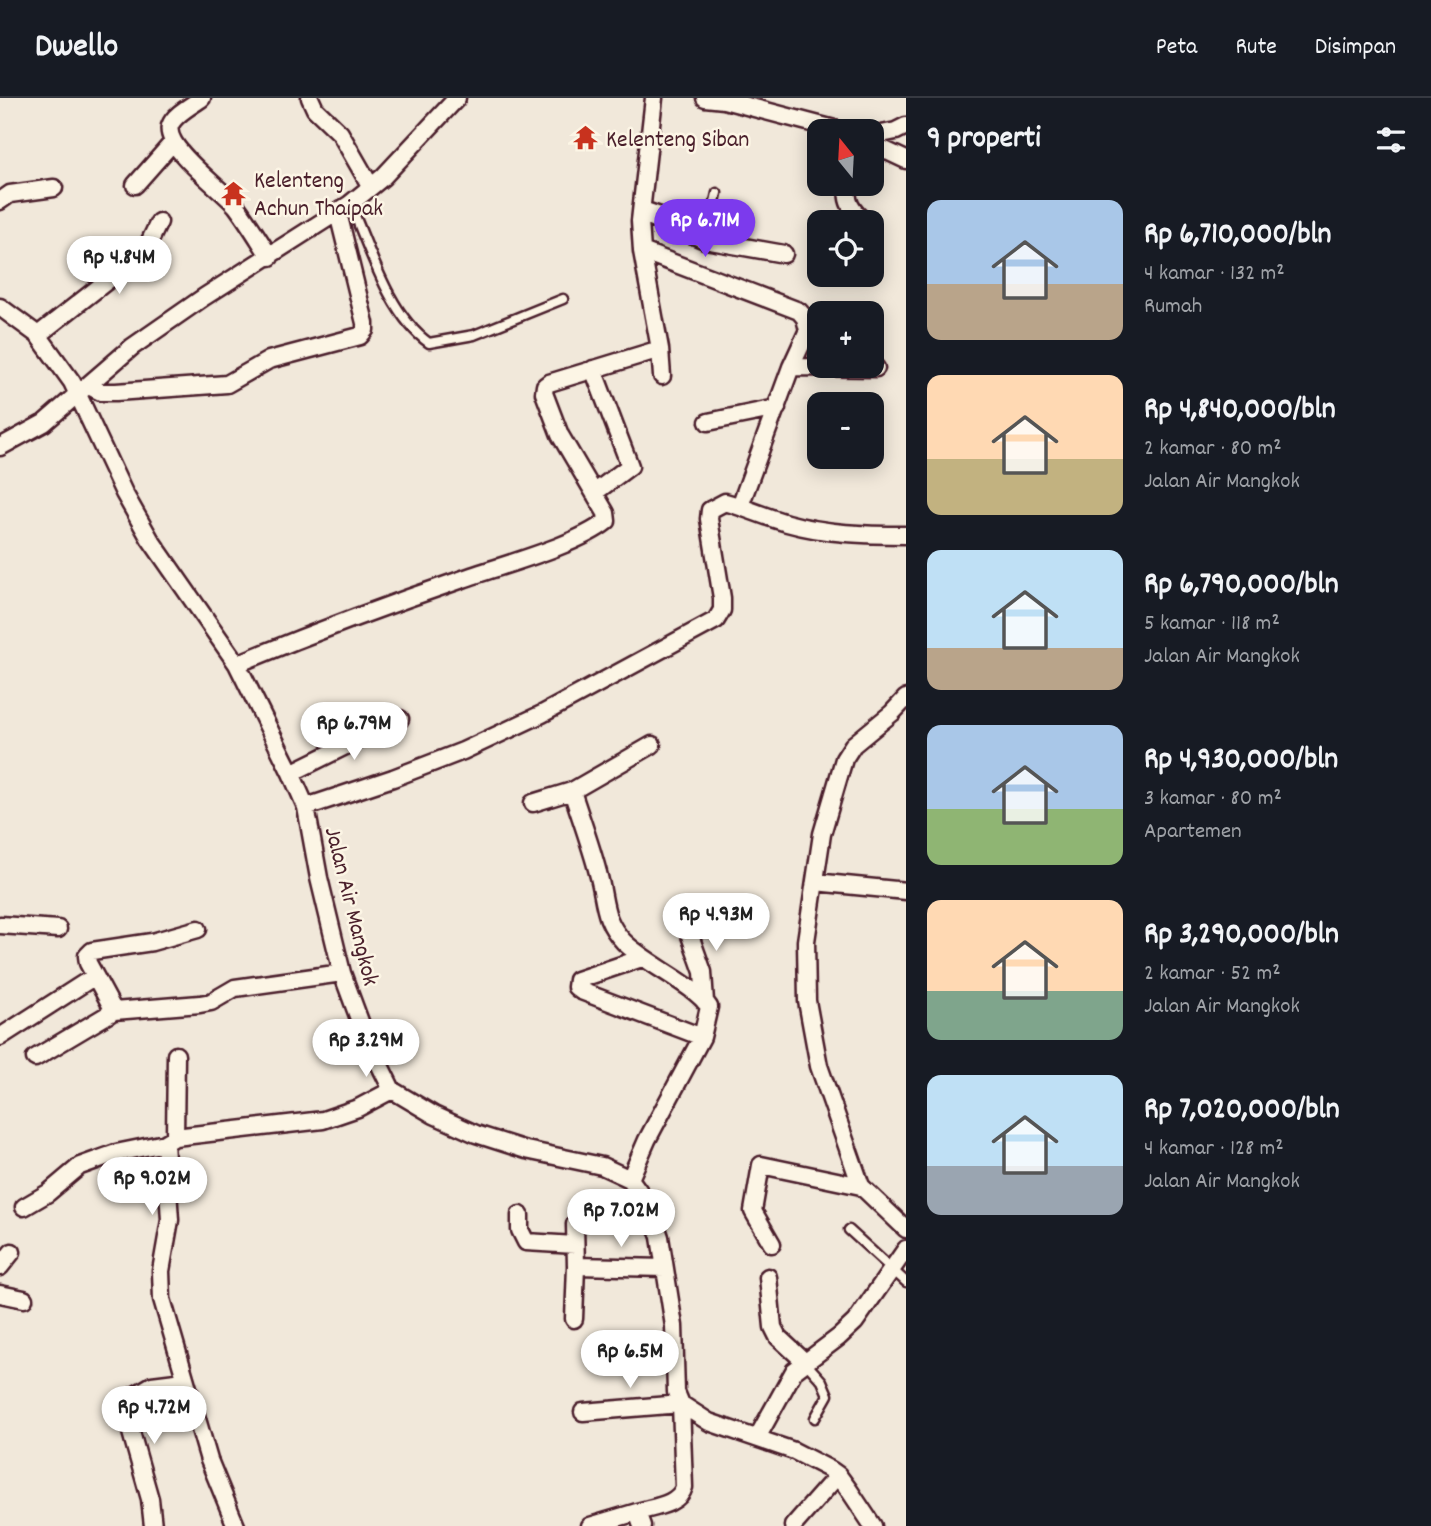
<!DOCTYPE html>
<html lang="id">
<head>
<meta charset="utf-8">
<style>
  :root { --surface:#171b24; --page:#20242c; --text:#f1f3f6; --muted:#9ea1a6; --line:#363941; --accent:#7c3aed }
  body { margin:0; font-family:Dekko,sans-serif; background:var(--page); color:var(--text); height:100vh; display:flex; flex-direction:column; font-size:26px; white-space:nowrap }
  * { box-sizing:border-box; margin:0 }
  p { font-size:23px; color:var(--muted) }
  .icon { flex:none; width:38px; height:38px; fill:none; stroke:currentColor; stroke-width:2; stroke-linecap:round; stroke-linejoin:round }
  .map { position:relative; flex:1; overflow:hidden }
  .side { display:flex; flex-direction:column; background:var(--surface); width:525px }
  .side>* { flex:none }
  .needle { width:46px; rotate:342deg }
  .tools { position:absolute; left:807px; top:21px; display:grid; gap:14px }
  .tools a { display:grid; place-items:center; width:77px; height:77px; border-radius:14px; background:var(--surface); box-shadow:0 4px 18px #0003; font-size:35px }
  .price { position:absolute; translate:-50% -60px; padding:0 16px; border-radius:24px; background:#fff; color:#222; font-size:23px; line-height:46px; filter:drop-shadow(0 2px 4px #0008) }
  .price::after { content:''; position:absolute; left:50%; top:42px; width:21px; height:16px; margin-left:-10px; background:inherit; clip-path:polygon(0 0,100% 0,50% 100%) }
  .price.on { background:var(--accent); color:#fff }
  ul { padding:0; list-style:none }
  li { display:flex; align-items:center; gap:21px; height:175px; padding:0 21px }
  li span { display:grid; place-items:center; flex:none; width:196px; height:140px; border-radius:14px; color:#555 }
  li>.icon { margin-inline-start:auto }
  span .icon { width:84px; height:84px; fill:#fffc; stroke-width:1 }
  li b { font-size:30px }
  h2 { display:flex; justify-content:space-between; align-items:center; height:84px; padding:0 21px; font-size:30px }
  header { display:flex; align-items:center; gap:42px; box-sizing:border-box; height:98px; padding:0 35px; background:var(--surface); border-bottom:2px solid var(--line) }
  header strong { font-size:33px }
  nav { display:flex; gap:38px; margin-inline-start:auto; font-size:24px }
  main { display:flex; flex:1; min-height:0 }
  .map>svg:first-child { display:block }
</style>
</head>
<body>
<header>
<strong>Dwello</strong>
<nav><a>Peta</a><a>Rute</a><a>Disimpan</a></nav>
</header>
<main>
<div class="map">
<svg width="906" height="1428" viewBox="0 0 906 1428">
  <rect width="100%" height="100%" fill="#f1e8da"/>
  <filter id="ink" filterUnits="userSpaceOnUse"><feTurbulence type="fractalNoise" baseFrequency=".0143" numOctaves="2"/><feDisplacementMap in="SourceGraphic" scale="14" xChannelSelector="R" yChannelSelector="G"/><feConvolveMatrix kernelMatrix="1 2 1 2 8 2 1 2 1" color-interpolation-filters="sRGB"/></filter>
  <g filter="url(#ink)">
    <g fill="none" stroke-linecap="round" stroke-linejoin="round">
      <defs>
        <path id="lane" d="M350 106C370 151 389 217 429 245L474 237 563 201
          M649 110 695 126 691 136
          M695 126H703L711 122 717 95
          M849 1132 906 1184
          M805 1264 822 1283 828 1297 815 1320"/>
        <path id="street" d="M202 0C193 7 174 16 170 28 164 51 224 92 237 109 249 125 259 142 270 159
          M310 0 315 11 340 35 371 89
          M705 0 724 2 842 33
          M872 38 896 33 906 28
          M872 46 906 62
          M849 86C844 103 852 113 865 124
          M135 87 173 44
          M0 103 10 96 54 90
          M641 115 705 142 784 156
          M642 153 799 213 805 220 808 232 791 269 740 408
          M0 209 38 237 72 284 124 395 150 441 237 566 291 675 306 709 319 780 342 875 365 937 392 992 434 1017 476 1036 526 1052 602 1068 630 1081 649 1107 660 1139 674 1228 676 1294 681 1306 709 1324 794 1353 831 1372 838 1377 849 1392 873 1428
          M38 237 135 161 146 151 159 124
          M660 251 662 278
          M791 269 876 270
          M593 271 630 368 594 395
          M89 288 101 294H116L227 286 269 262 360 238 365 232V225L338 115
          M708 324 777 310
          M0 349 44 325 132 249 204 199 350 106 383 79 457 0
          M237 566C312 535 387 507 463 481 502 467 576 448 607 423L606 415 560 337 544 295 545 288 549 285 660 251 642 153 640 123 654 0
          M906 600 892 615 853 647 844 661 822 736 806 843 807 903 819 968 861 1088 906 1131
          M291 675 400 621
          M572 693C581 721 591 748 598 775 606 803 602 821 624 844 646 866 695 887 709 909L702 939 647 1042 630 1081
          M533 705 572 693 652 647
          M306 709 393 680 463 653 542 616 716 522 722 512V500L709 421 710 412 725 404C746 410 766 419 787 425 826 436 866 437 906 437
          M815 784 906 793
          M682 815 703 874 705 904
          M0 827 58 831
          M642 860 577 882 576 889 581 893 702 939
          M114 913 88 865 87 858 92 853 152 844 198 831
          M0 939 95 878
          M35 960 114 913 200 906 211 904 235 890 342 875
          M175 1039 176 957
          M24 1109 48 1095 80 1068 116 1055 165 1045
          M520 1117V1132L526 1144 575 1147
          M772 1146 753 1113 761 1067 861 1088
          M576 1168 665 1170
          M0 1169 12 1154
          M768 1179 773 1229 778 1239 805 1264
          M0 1196 24 1201
          M574 1221 576 1168 575 1126
          M583 1314 681 1306 684 1389C679 1407 653 1409 637 1414L642 1428
          M757 1340 794 1273 839 1239 855 1224 906 1151
          M153 1428 150 1401 125 1313 127 1302 152 1287 184 1283
          M236 1428 209 1362 162 1201 161 1173 170 1122 165 1045 175 1039 323 1022 358 1010 392 992
          M590 1428 637 1414
          M793 1428 838 1377"/>
      </defs>
      <use href="#lane" stroke="#4a1f2b" stroke-width="13"/>
      <use href="#street" stroke="#4a1f2b" stroke-width="21"/>
      <use href="#lane" stroke="#fcf5e5" stroke-width="8"/>
      <use href="#street" stroke="#fcf5e5" stroke-width="16"/>
    </g>
  </g>
  <defs>
    <symbol id="temple-bare" viewBox="-9 -9 18 18"><path d="M0-6L5-2H3V0L6.5 2.5H4V6H1.5V3h-3V6H-4V2.5H-6.5L-3 0V-2H-5Z" fill="#c8321e" stroke="#fcf5e5" stroke-width="2.5" paint-order="stroke"/></symbol>
  </defs>
  <g fill-rule="evenodd">
    <use href="#temple-bare" x="568" y="22" width="35" height="35"/>
    <use href="#temple-bare" x="216" y="78" width="35" height="35"/>
  </g>
  <g text-anchor="middle" stroke-width="5" stroke-linejoin="round" paint-order="stroke">
    <g font-size="24" fill="#4a1f2b" stroke="#fcf5e5" text-anchor="start">
      <text x="606" y="48">Kelenteng Siban</text>
      <text x="254" y="89">Kelenteng<tspan x="254" dy="28">Achun Thaipak</tspan></text>
    </g>
    <g font-size="24" fill="#4a1f2b" stroke="#fcf5e5">
      <text transform="translate(353 808) rotate(76)" y="8">Jalan Air Mangkok</text>
    </g>
  </g>
</svg>
<div class="tools">
<a><svg class="needle" viewBox="-14 -14 28 28"><path d="M0-13l5 13h-10z" fill="#e53935"/><path d="M0 13l5-13h-10z" fill="#9ea1a6"/></svg></a>
<a><svg class="icon" aria-label="locate" viewBox="0 0 24 24"><circle cx="12" cy="12" r="6"/><path d="M12 2v4M12 18v4M2 12h4M18 12h4"/></svg></a>
<a>+</a>
<a>−</a>
</div>
<b class="price on" style="left:705px;top:161px">Rp 6.71M</b>
<b class="price" style="left:119px;top:198px">Rp 4.84M</b>
<b class="price" style="left:354px;top:664px">Rp 6.79M</b>
<b class="price" style="left:716px;top:855px">Rp 4.93M</b>
<b class="price" style="left:366px;top:981px">Rp 3.29M</b>
<b class="price" style="left:152px;top:1119px">Rp 9.02M</b>
<b class="price" style="left:621px;top:1151px">Rp 7.02M</b>
<b class="price" style="left:630px;top:1292px">Rp 6.5M</b>
<b class="price" style="left:154px;top:1348px">Rp 4.72M</b>
</div>
<section class="side">
<h2>9 properti<svg class="icon" aria-label="filters" viewBox="0 0 24 24"><path d="M4 7h16M4 17h16"/><circle cx="9" cy="7" r="2"/><circle cx="15" cy="17" r="2"/></svg></h2>
<ul>
<li><span style="background:linear-gradient(#a9c7e8 60%,#b9a48a 0)"><svg class="icon" aria-label="home" viewBox="0 0 24 24"><path d="M3 11l9-7 9 7M6 9v11h12V9"/></svg></span><div><b>Rp 6,710,000/bln</b><p>4 kamar · 132 m²</p><p>Rumah</p></div></li>
<li><span style="background:linear-gradient(#ffd9b3 60%,#c2b280 0)"><svg class="icon" aria-label="home" viewBox="0 0 24 24"><path d="M3 11l9-7 9 7M6 9v11h12V9"/></svg></span><div><b>Rp 4,840,000/bln</b><p>2 kamar · 80 m²</p><p>Jalan Air Mangkok</p></div></li>
<li><span style="background:linear-gradient(#bfe0f5 70%,#b9a48a 0)"><svg class="icon" aria-label="home" viewBox="0 0 24 24"><path d="M3 11l9-7 9 7M6 9v11h12V9"/></svg></span><div><b>Rp 6,790,000/bln</b><p>5 kamar · 118 m²</p><p>Jalan Air Mangkok</p></div></li>
<li><span style="background:linear-gradient(#a9c7e8 60%,#8fb573 0)"><svg class="icon" aria-label="home" viewBox="0 0 24 24"><path d="M3 11l9-7 9 7M6 9v11h12V9"/></svg></span><div><b>Rp 4,930,000/bln</b><p>3 kamar · 80 m²</p><p>Apartemen</p></div></li>
<li><span style="background:linear-gradient(#ffd9b3 65%,#7fa58c 0)"><svg class="icon" aria-label="home" viewBox="0 0 24 24"><path d="M3 11l9-7 9 7M6 9v11h12V9"/></svg></span><div><b>Rp 3,290,000/bln</b><p>2 kamar · 52 m²</p><p>Jalan Air Mangkok</p></div></li>
<li><span style="background:linear-gradient(#bfe0f5 65%,#9aa5b1 0)"><svg class="icon" aria-label="home" viewBox="0 0 24 24"><path d="M3 11l9-7 9 7M6 9v11h12V9"/></svg></span><div><b>Rp 7,020,000/bln</b><p>4 kamar · 128 m²</p><p>Jalan Air Mangkok</p></div></li>
</ul>
</section>
</main>
</body>
</html>
